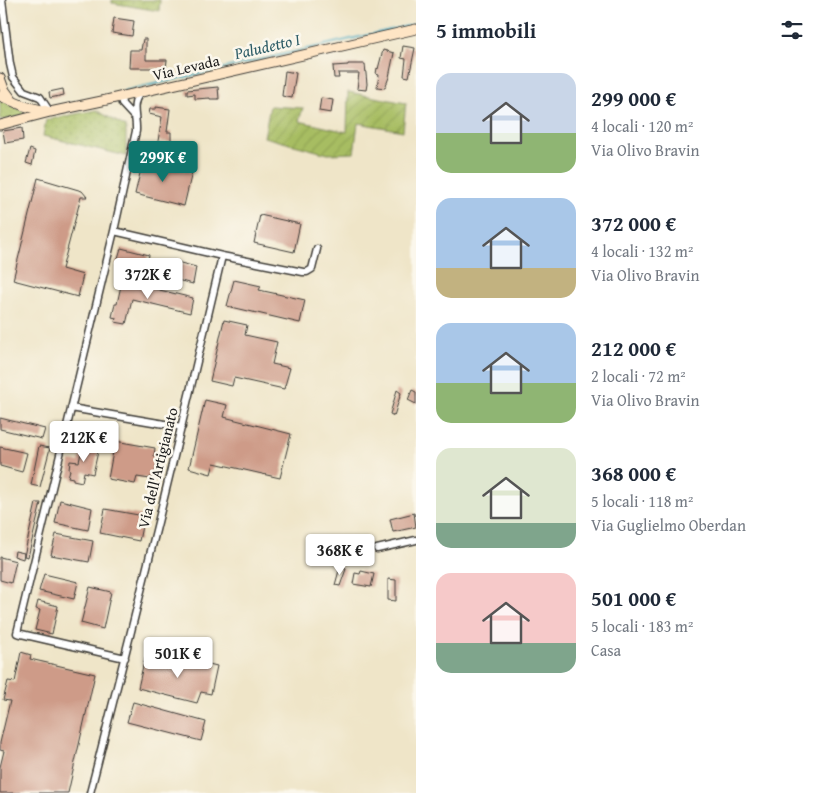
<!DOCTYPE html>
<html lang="it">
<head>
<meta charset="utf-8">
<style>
  :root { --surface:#fff; --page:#f6f6f7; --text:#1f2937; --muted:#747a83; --accent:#0f766e }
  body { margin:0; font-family:"Gentium Book Plus",serif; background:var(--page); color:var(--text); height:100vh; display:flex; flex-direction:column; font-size:19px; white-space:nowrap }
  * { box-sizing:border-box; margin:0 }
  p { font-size:16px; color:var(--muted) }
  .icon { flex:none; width:28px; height:28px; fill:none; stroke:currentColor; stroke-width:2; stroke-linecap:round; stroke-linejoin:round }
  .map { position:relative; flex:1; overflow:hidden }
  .details { display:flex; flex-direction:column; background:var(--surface); width:410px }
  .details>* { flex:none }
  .price { position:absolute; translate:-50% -42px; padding:0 11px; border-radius:5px; background:#fff; color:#222; font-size:16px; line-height:32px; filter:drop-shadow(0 1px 2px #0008) }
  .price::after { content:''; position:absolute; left:50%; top:30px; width:15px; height:11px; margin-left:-8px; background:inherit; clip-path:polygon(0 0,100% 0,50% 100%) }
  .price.on { background:var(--accent); color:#fff }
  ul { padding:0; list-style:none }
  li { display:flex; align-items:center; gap:15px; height:125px; padding:0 20px }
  li span { display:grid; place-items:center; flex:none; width:140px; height:100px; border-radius:15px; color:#555 }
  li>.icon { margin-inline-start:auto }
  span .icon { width:60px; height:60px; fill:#fffc; stroke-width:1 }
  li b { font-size:21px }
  h2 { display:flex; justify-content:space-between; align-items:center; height:60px; padding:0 20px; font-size:21px }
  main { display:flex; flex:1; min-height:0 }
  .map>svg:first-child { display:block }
</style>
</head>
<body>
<main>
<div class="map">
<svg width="416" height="793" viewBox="0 0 416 793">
  <defs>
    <pattern id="grass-dots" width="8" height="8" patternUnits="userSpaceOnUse" patternTransform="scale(1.25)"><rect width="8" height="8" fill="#a7bd62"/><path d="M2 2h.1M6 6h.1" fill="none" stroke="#8fa254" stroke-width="1.8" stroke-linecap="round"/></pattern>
    <pattern id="garden-furrows" width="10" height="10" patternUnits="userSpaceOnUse" patternTransform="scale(1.25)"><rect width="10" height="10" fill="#a7bd62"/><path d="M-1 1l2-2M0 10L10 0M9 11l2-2" fill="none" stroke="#8fa254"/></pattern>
  </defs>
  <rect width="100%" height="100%" fill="#fbf7ec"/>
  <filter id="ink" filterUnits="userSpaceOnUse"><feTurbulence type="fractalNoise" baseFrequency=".02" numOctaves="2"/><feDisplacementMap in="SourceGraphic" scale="10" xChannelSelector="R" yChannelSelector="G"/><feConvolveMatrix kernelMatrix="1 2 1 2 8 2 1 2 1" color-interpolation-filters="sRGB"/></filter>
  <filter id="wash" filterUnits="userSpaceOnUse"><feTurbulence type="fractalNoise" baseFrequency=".0096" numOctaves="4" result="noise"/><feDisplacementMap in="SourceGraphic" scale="20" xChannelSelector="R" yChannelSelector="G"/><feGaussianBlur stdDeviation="1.12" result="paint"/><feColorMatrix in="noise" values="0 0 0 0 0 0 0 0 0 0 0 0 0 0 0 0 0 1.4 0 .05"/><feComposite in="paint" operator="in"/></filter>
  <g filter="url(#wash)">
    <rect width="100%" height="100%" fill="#efe5c8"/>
    <path fill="url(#grass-dots)" stroke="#626c3f" d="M112 0H160L159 11 112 3Z
      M0 100C11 104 18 110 30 114L5 120 0 119Z
      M96 110 126 127V156L43 136 46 120Z"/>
    <path fill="url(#garden-furrows)" stroke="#626c3f" d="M348 92 406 103 403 131 358 123 354 153 328 154 264 137 270 106 303 108 299 121 347 132Z"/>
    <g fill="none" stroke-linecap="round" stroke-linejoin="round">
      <path stroke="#41aac1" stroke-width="2" d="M124 91 416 24"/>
    </g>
    <g id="blocks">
      <path fill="#ce9b88" d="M114 18 134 21 132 36 112 33Z
        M143 39H146V60H167L166 68H129L130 50H141Z
        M403 46 415 48 409 77 404 76 406 59 401 58Z
        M383 50 394 53 389 77 385 88 377 87 379 75 376 74 377 68 378 69Z
        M348 64H365L367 84 366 90 357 89 359 73H338L339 78H334L333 66 348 65Z
        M285 71 296 73 292 98 282 96Z
        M218 87 219 99H210V98L195 99V94L187 95V90Z
        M63 89 64 95 50 98 49 92Z
        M321 98 333 100 331 113 319 111Z
        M156 107 170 109 167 132H171V142L158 141 162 117 149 114 150 109H156Z
        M22 128 23 140 5 143 3 131Z
        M30 149 35 151 32 165 26 163Z
        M147 160 153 161V164L192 172 184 206 135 194 143 161 146 162Z
        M38 178 82 191 87 197H81L62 269 83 275 78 297 13 280Z
        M260 215 300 224 294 252 254 243Z
        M121 248 149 255 145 273 116 265Z
        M173 261 196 267 193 284 169 278Z
        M234 280 261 286 259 290 305 300 300 323 227 306Z
        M122 281 193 298 190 313 132 299 126 324 115 322 116 318 112 317 115 304H117Z
        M224 320 247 325 245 335 277 342 272 364 290 368 284 389 234 378 232 386 210 381Z
        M397 390 401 393 394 416 390 414Z
        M412 390 416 392V404L408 400Z
        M205 400 227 405 224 417 291 434 280 478 214 463 211 474 189 468Z
        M0 418 45 429 42 439 0 429Z
        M115 441 155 448 154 456H158L154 478 150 477V479L137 477 135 484 108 479Z
        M83 443 99 447 93 474 84 472 82 482 73 480V478L68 477 70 470H69L70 461 79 462Z
        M39 446 50 448 40 487 31 485Z
        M0 447 27 453 22 472 0 466Z
        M60 500 92 508 88 530 55 523Z
        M36 503H41L28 557 24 556Z
        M105 509 144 516 139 541 100 533Z
        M414 513 416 527 393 532 390 519Z
        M56 534 93 541 89 562 51 555Z
        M312 537 325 541 326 537 338 541 337 546 341 547 338 559 328 557 330 552 319 549V546L310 544Z
        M15 551 24 553 23 559 14 556Z
        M0 557 16 561 11 583 0 580Z
        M340 567 346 569 340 586 335 585Z
        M361 571 374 574 371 587 353 584 355 573 360 574Z
        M44 574 78 582 74 599 39 591Z
        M388 579 396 580V601L388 600Z
        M90 587 111 592 103 629 81 623Z
        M38 601 58 606 52 634 35 630 40 610 36 609Z
        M21 652 31 655 30 659 95 674 68 793H0V767L4 751 0 750V743L10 701 3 700 8 681 15 682Z
        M145 657 183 666 184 658 217 666 211 694 201 692 197 703 138 688Z
        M133 702 206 722 201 741 127 722Z"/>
    </g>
  </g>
  <g filter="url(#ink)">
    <use href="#blocks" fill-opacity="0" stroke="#3c3a36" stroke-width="1"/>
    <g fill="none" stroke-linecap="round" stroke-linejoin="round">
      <defs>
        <path id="street" d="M2 0 10 64 13 77 24 91 40 97 50 112
          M121 96 122 104 134 117
          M114 231 222 256 303 272H307L312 269 317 249
          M71 408 182 427
          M377 549 416 540
          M125 658 17 633 114 231 136 131C137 117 130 105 140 93
          M90 793C136 614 180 435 222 256"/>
        <path id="secondary" d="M0 78 4 89 12 100
          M0 96 24 106 47 111
          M0 125 50 112 102 101 416 29"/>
      </defs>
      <use href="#street" stroke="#3c3a36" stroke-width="9"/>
      <use href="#secondary" stroke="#3c3a36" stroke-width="11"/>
      <use href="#street" stroke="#fff" stroke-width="6"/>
      <use href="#secondary" stroke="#fee5c5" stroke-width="9"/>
    </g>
  </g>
  <g text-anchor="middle" stroke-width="5" stroke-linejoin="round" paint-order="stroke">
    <g font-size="15" fill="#1c1c1c" stroke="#fbf7ec">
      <text transform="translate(186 68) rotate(-13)" y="5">Via Levada</text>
      <text transform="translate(158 468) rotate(-76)" y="5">Via dell'Artigianato</text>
    </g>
    <g font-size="16" font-style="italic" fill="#2d5c66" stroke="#fbf7ec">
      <text transform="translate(267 46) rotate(-13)" y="6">Paludetto I</text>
    </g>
  </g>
</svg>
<b class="price on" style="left:163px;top:183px">299K €</b>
<b class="price" style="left:148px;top:300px">372K €</b>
<b class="price" style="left:84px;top:463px">212K €</b>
<b class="price" style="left:340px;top:576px">368K €</b>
<b class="price" style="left:178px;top:679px">501K €</b>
</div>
<section class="details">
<h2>5 immobili<svg class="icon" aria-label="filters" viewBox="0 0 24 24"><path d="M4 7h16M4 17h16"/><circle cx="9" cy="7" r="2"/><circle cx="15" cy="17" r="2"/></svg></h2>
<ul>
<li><span style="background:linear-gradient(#c9d6e8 60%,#8fb573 0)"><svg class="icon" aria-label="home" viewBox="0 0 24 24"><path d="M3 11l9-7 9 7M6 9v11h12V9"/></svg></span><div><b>299 000 €</b><p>4 locali · 120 m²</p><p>Via Olivo Bravin</p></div></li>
<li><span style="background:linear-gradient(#a9c7e8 70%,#c2b280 0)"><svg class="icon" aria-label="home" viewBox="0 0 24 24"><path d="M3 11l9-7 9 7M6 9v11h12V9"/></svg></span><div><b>372 000 €</b><p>4 locali · 132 m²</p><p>Via Olivo Bravin</p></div></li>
<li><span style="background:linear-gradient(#a9c7e8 60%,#8fb573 0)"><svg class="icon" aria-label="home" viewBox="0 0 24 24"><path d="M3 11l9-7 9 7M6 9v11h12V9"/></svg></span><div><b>212 000 €</b><p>2 locali · 72 m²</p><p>Via Olivo Bravin</p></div></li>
<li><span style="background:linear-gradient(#dfe7d0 75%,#7fa58c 0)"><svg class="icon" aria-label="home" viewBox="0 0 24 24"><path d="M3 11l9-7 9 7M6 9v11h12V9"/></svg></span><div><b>368 000 €</b><p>5 locali · 118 m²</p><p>Via Guglielmo Oberdan</p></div></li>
<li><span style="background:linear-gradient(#f6c9c9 70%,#7fa58c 0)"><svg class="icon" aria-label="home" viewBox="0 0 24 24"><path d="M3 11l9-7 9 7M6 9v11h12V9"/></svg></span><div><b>501 000 €</b><p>5 locali · 183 m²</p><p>Casa</p></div></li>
</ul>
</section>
</main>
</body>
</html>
